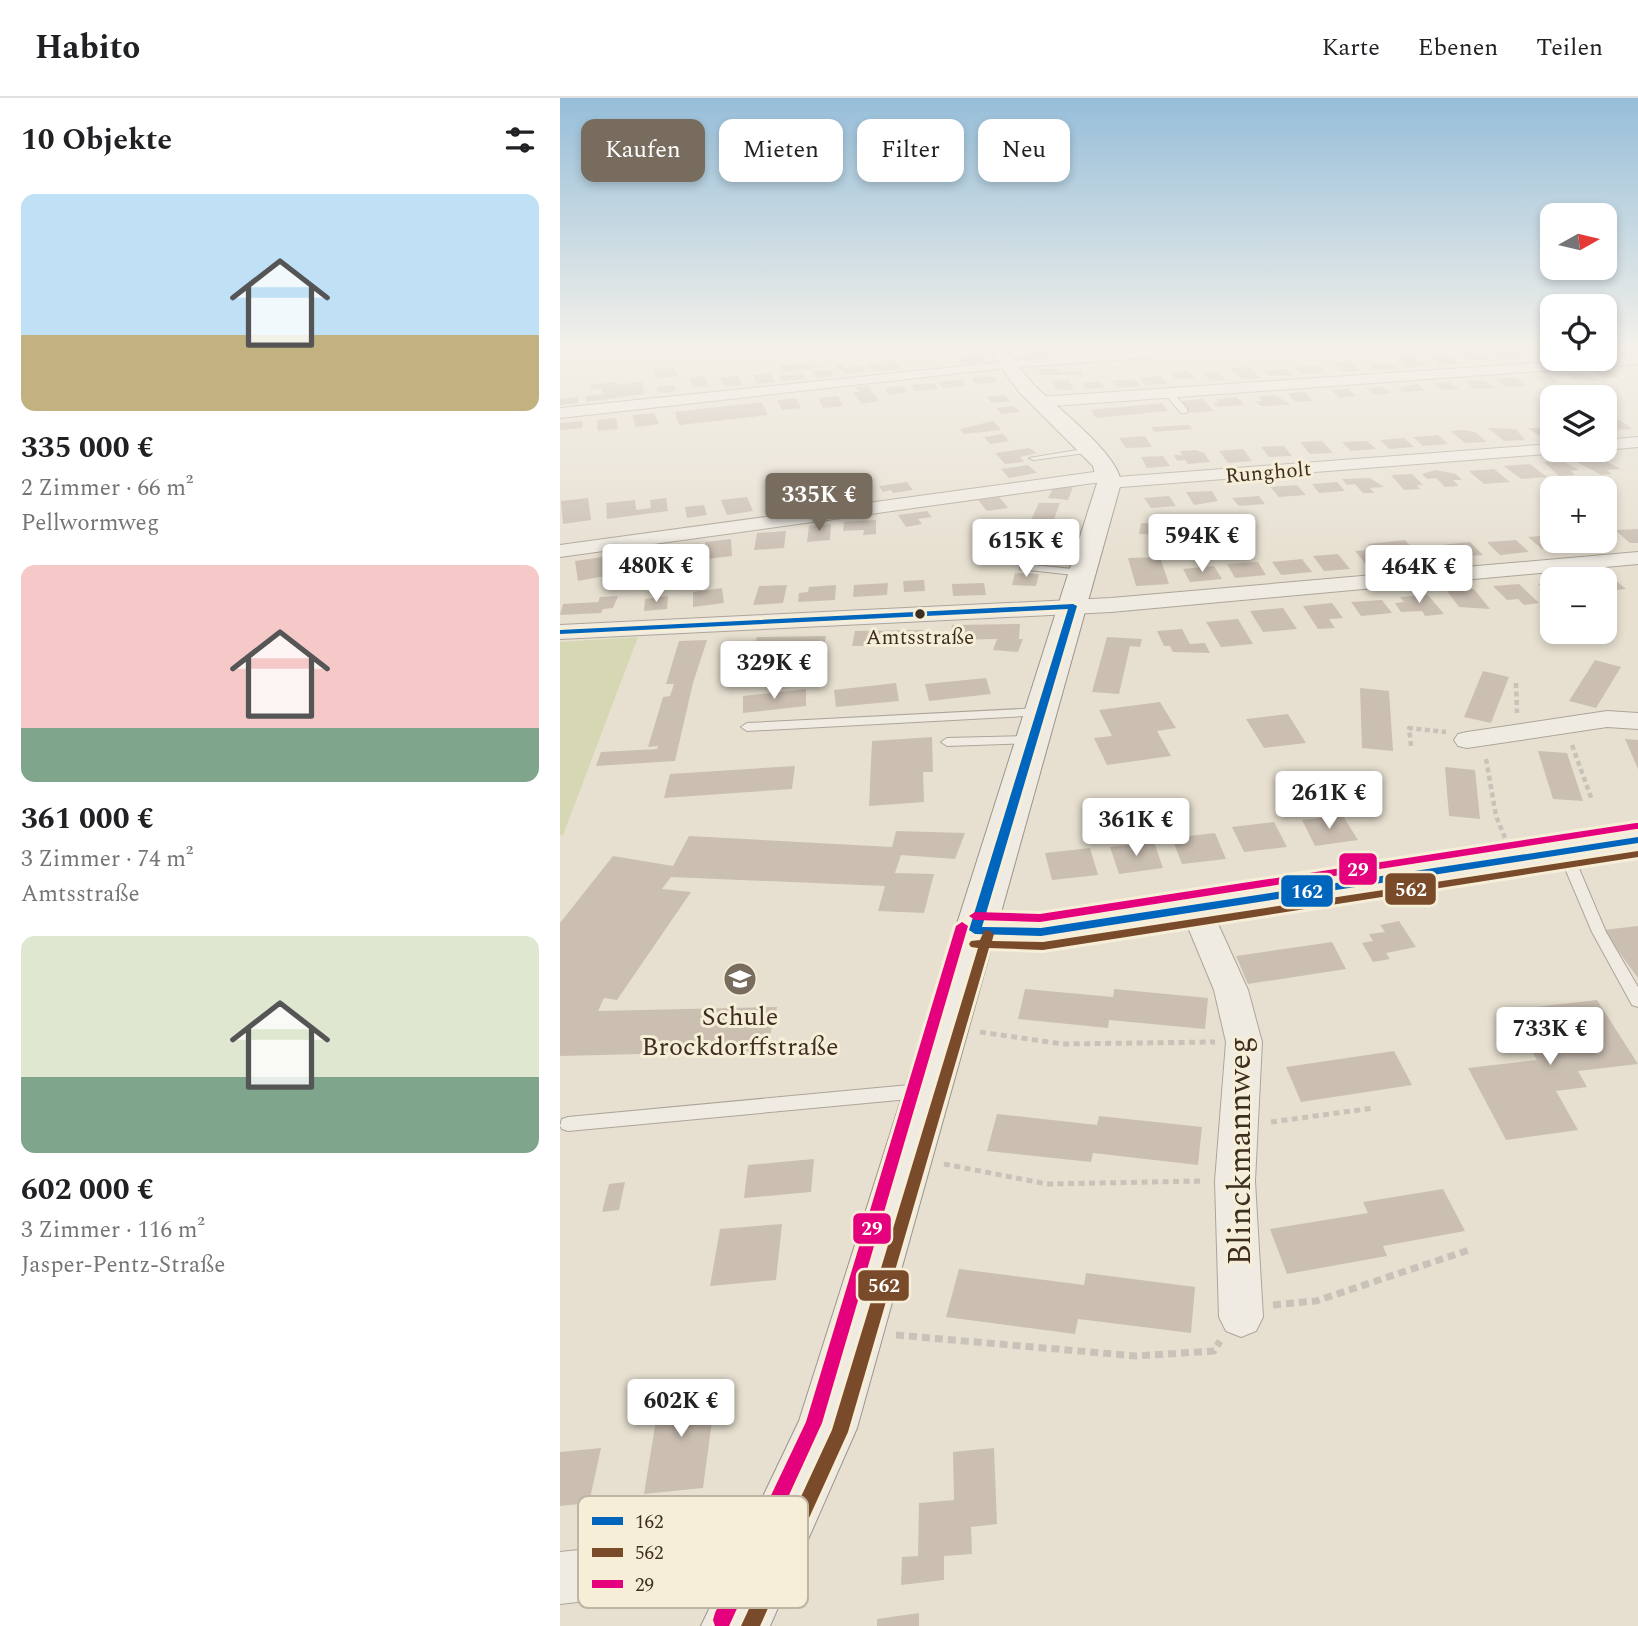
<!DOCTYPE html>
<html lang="de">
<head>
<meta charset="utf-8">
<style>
  :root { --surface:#fff; --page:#f6f6f6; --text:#202124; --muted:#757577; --line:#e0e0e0; --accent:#786c5e }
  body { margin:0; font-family:Spectral,serif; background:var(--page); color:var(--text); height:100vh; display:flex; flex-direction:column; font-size:26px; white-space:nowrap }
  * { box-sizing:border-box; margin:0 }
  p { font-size:23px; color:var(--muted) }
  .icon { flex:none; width:38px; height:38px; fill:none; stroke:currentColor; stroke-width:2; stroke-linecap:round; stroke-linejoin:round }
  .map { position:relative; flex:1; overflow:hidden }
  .details { display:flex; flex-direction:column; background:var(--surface); width:560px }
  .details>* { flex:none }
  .banner { position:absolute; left:21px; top:21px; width:665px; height:63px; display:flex; gap:14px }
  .needle { width:46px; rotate:82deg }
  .fabs { position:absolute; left:980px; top:105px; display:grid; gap:14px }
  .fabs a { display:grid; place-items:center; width:77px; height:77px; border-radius:14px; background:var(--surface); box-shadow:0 4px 10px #0003; font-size:35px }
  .price { position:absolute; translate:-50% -60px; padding:0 16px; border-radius:7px; background:#fff; color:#222; font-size:23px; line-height:46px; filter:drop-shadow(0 2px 4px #0008) }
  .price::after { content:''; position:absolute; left:50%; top:42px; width:21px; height:16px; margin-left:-10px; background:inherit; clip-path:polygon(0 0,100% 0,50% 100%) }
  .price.on { background:var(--accent); color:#fff }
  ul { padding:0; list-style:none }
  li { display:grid; align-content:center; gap:14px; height:371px; padding:0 21px }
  li span { display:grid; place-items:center; height:217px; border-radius:14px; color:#555 }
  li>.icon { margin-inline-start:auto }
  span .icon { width:126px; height:126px; fill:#fffc; stroke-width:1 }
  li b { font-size:30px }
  h2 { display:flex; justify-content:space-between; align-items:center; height:84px; padding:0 21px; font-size:30px }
  .pill { padding:0 24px; border-radius:14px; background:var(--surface); box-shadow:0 4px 10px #0003; font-size:24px; line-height:63px }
  .pill.on { background:var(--accent); color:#fff }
  header { display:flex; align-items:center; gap:42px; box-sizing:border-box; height:98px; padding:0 35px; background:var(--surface); border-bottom:2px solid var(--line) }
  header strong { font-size:33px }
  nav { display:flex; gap:38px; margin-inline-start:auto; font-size:24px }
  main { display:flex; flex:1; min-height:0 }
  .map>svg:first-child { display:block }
</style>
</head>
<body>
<header>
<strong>Habito</strong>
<nav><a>Karte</a><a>Ebenen</a><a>Teilen</a></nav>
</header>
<main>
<section class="details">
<h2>10 Objekte<svg class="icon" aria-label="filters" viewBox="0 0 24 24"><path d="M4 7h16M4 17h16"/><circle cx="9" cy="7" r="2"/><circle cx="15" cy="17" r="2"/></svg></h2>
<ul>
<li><span style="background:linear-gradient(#bfe0f5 65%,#c2b280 0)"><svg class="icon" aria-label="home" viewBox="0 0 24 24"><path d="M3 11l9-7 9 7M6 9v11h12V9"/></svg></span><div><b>335 000 €</b><p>2 Zimmer · 66 m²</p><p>Pellwormweg</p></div></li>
<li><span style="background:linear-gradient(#f6c9c9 75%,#7fa58c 0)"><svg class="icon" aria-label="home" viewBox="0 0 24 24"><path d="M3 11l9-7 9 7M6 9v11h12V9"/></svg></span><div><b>361 000 €</b><p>3 Zimmer · 74 m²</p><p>Amtsstraße</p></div></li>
<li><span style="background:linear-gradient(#dfe7d0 65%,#7fa58c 0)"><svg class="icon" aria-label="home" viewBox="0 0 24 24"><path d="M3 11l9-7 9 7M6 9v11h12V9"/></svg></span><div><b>602 000 €</b><p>3 Zimmer · 116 m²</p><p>Jasper-Pentz-Straße</p></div></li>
</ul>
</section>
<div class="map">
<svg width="1078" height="1528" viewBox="0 0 1078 1528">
  <rect width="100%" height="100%" fill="#e7e0d1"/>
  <path fill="#d6d7b3" d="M78 539 3 737H0V544Z"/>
  <path fill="#cbbfb2" d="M20 249H39L41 257 22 258Z
    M524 249 528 253 470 258 465 251Z
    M656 249H679L683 254 662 255Z
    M954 251 967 259 944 261 931 252Z
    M920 254 930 261 912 262 902 255Z
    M971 254 991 253 992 260 981 261Z
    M421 259 425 264 402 266 398 261Z
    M855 259 868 268 847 270 835 260Z
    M891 259 900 266 879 267 870 260Z
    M334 263 341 271 313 274 308 266Z
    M789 263 800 273 784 274 773 264Z
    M255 264 259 270 222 274 219 268Z
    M829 264 837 271 816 272 808 266Z
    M281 266 284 270 301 268 306 274 286 276 274 267Z
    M758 268 765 274 741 276 734 270Z
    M114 269 118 278 97 280 94 271Z
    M689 269 700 280 681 281 670 270Z
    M494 270 500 275 521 272 523 277H483L477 271Z
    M269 271 274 278 257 280 252 273Z
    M726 271 732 277 710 278 705 272Z
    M1049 272 1060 279 1044 280 1033 273Z
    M628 273 635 280 615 281 609 274Z
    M658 273 666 282 650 283 643 274Z
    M210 275 215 284 197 286 193 277Z
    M243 275 246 281 222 283 219 278Z
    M1005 275H1022L1041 283 1014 282Z
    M144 278 148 288 133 290 129 280Z
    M178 278 182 287 165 289 160 280Z
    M433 278 438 284 415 286 411 280Z
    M602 278 608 286 585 287 579 280Z
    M990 278 1000 285 984 286 973 279Z
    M956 279 967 288 945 289 934 280Z
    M401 281 407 288 383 290 378 284Z
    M575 281 580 288 557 290 552 283Z
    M509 282 514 292H497L492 283Z
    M924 282 936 290 915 291 904 283Z
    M55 284V287L82 284 85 296 26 304V298L43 296 42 291 31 292V287Z
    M541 284 545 290 526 291 523 285Z
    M890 284 899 291 883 292 874 285Z
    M374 285 378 291 355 293 351 287Z
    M857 286 865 293 842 294 838 290Z
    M114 287 116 293 98 295 96 289Z
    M308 288 319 303 301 306 293 294H299L296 289Z
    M343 288 348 294 329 297 324 290Z
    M823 289 831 295 815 297 806 290Z
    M788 291 796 298 779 300 771 292Z
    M745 294 753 303 735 304 728 295Z
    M444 297 450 303 432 305 427 299Z
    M715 297 731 307 701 308 696 303H702L698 298Z
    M278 298 283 308 263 310 258 300Z
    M18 299V305L0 307V301Z
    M677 299 685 307 657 309 653 305 659 304 656 301Z
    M236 300 241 310 222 312 217 302Z
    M643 301 654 313 629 315 619 303Z
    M202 304 208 317 119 327 115 314Z
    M602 305 608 313 536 320 531 312Z
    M454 308 460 314 442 316 436 310Z
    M94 315 99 326 76 329 72 317Z
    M56 320 58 331 38 333 37 322Z
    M1060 322 1072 331 1052 332 1045 327V323Z
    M23 323 22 330 0 332V325Z
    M433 323 441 332 404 336 400 331Z
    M629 327 632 331 594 334 591 329Z
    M992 329V337L979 338 968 330Z
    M928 330 956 331 965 342 944 343Z
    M903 332 915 334 927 344 905 345 890 333Z
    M443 336 449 343 430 346 424 339Z
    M878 337 888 346 863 348 853 339Z
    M585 338 592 349 566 350 559 340Z
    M844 340 854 349 829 351 820 342Z
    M762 343 773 355 750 356 740 344Z
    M807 343 816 351 791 353 782 344Z
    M724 348 732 358 709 359 701 349Z
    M469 350 477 355 460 359 464 364 445 366 435 355Z
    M683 351 692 363 668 365 659 353Z
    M636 352 644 355 650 364 628 366 625 362 617 363 614 357H622L620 353Z
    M603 358 610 368 587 370 581 359Z
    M1040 360 1061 371 1047 372 1052 376 1041 377 1015 363Z
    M1003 363 1019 372 1011 373 1015 377 999 378 984 364Z
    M970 366 987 379 961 381 944 368Z
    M468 367 477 375 449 380 441 371Z
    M934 371 950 384 924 386 909 373Z
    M876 372 896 376 902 382H893L899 388 885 389 876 380 867 381 862 376Z
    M852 376 863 387H857L860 391 844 392 831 377Z
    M810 380 824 389 810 390 814 395H803L795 386 787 387 782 381Z
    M298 383 309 399 275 404 271 398 280 397 273 386Z
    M347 384 353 392 333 395 331 392 323 394 319 388Z
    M777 384 785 393 759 395 752 386Z
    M737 387 746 397 719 399 710 389Z
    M494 388 513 389 508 402 488 400Z
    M258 391 264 399 242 403 237 394Z
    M652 393 658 403 634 407 626 394Z
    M226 396 230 404 208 407 205 398Z
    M609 398 616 408 591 410 584 400Z
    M699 398 705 406 679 408 672 400Z
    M187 399 193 413 167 417 161 402Z
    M439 399 448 410 427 413 418 402Z
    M28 400 31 422 3 426 1 403Z
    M106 400 108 413 47 421 46 405 75 402 76 412 91 410 90 402Z
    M479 405H500L493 424H470Z
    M144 407 147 417 127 420 125 409Z
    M367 413 372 419 358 421 362 426 346 429 338 417Z
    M316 422V436L303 437 304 432 283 433 284 424Z
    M581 425 606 426 605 437 579 436Z
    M271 426 270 442 247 444 249 428Z
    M460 430 499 432 497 439 458 438Z
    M1078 431V445H1070L1055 432Z
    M226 433 224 450 194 452 197 435Z
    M992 437V443H1004L1011 448 982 451 968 439Z
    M171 441 172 458 130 463V456L146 455 145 444Z
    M845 442 853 451 866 450 876 460 846 463 838 453 821 455 831 467 807 468 795 453 813 452 808 446Z
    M956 442 969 454 940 457 927 444Z
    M454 443 479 445 473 460 439 459 441 453 449 454Z
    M910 444 923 457 894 459 882 447Z
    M109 447 112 458 70 465 67 454Z
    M778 456 790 471 764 473 753 458Z
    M42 459 45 478 18 483 15 463Z
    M600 459 609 486 576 488 568 460Z
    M742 461 752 474 721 477 712 464Z
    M698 464 706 477 675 480 667 466Z
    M654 468 662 481 630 484 623 471Z
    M455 475 479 476 476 488 452 487Z
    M1049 477 1066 491 1045 493V481L1022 479Z
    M364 482 365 493 344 494 343 483Z
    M328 485 327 497 293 499 294 487Z
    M424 485 426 497 393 498 392 486Z
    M992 485 990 498 978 486Z
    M959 486 979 505 964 507 958 501 947 502 933 488Z
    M227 487 223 505 193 507 199 488Z
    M276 487 275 502 238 504 239 495 248 494 249 489Z
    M162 490 164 505 133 509V494Z
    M914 491 930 511 899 509 887 493Z
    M868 497 884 516 865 518 862 513 841 514 835 505 844 504 840 499Z
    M58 498 53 510 43 511 41 515 0 517 3 506 38 504 40 499Z
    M108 498 107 511 84 513 85 501Z
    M822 502 832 515 801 518 791 504Z
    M772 505 783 520 769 521 775 530 758 531 743 508Z
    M723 510 737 531 703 534 690 513Z
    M678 521 693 546 661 549 646 524Z
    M460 526 459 541H463L458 554 433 552 437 541 390 542 392 527Z
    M622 531 630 546 645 545 650 555 613 554 610 548H604L597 533Z
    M363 532 360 547 292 548 295 533Z
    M266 538 263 552 192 554 197 539Z
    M547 539 582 541 580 549 570 548 559 596 532 594Z
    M147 542 133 585 115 663 36 668 41 654 97 651 98 648 88 649 103 599 110 598 114 586H106L119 543Z
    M1035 562 1061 569 1036 610 1009 603Z
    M923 573 949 579 931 625 904 619Z
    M426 580 431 596 369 603 365 586Z
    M336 585 339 603 276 609 274 592Z
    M800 590 829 593 833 653 802 650Z
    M246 591V608L183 615V598Z
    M600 604 616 630 597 633 611 658 547 667 534 640 552 638 539 612Z
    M728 616 746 645 704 650 686 621Z
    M372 639 373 674H363L364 704 309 708 312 643Z
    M1065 641 1078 642V671L1075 664Z
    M978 653 1007 655 1023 703 993 701Z
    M235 668 232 691 104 700 110 676Z
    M885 669 915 672 920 721 889 718Z
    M783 718 798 742 755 748 742 722Z
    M714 724 727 749 684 754 672 729Z
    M336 733 405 735 395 761 341 757 335 775 374 776 364 815 318 813 325 788 111 779 102 791 131 794 57 902 44 900 38 913 217 909 206 953 0 958V825L53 758 113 768 129 738 332 749Z
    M655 735 666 761 622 766 612 740Z
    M594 744 603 770 559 776 550 749Z
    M530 750 538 777 492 782 485 755Z
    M839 823 856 849 826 855 830 861 813 864 802 845 813 843 809 836 825 834 820 827Z
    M1078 828V880L1043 832Z
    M772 844 786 871 688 886 676 858Z
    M465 891 553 899 554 891 648 900 645 931 549 922 548 930 458 921Z
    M1037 902 1078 966 1018 973 1027 989 996 993 1018 1032 946 1042 908 970 977 962 948 912Z
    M834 953 852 987 741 1004 726 969Z
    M437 1016 537 1027 539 1018 642 1029 638 1067 533 1055 531 1064 427 1053Z
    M254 1061 251 1094 184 1100 188 1067Z
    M65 1084 59 1112 42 1114 49 1086Z
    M883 1091 905 1133 823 1148 827 1158 727 1176 710 1131 808 1115 803 1104Z
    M222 1126 216 1182 150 1188 160 1131Z
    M399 1171 524 1187 526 1175 635 1189 631 1235 518 1221 515 1236 386 1219Z
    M157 1285 143 1390 84 1396 101 1291Z
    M41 1350 29 1405 0 1408V1354Z
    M434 1350 437 1426 411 1429 412 1456 384 1458V1482L341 1487 342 1459 358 1458 359 1405 394 1402 393 1354Z
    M359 1515V1528H317V1521Z"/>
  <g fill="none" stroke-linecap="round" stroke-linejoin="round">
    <defs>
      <path id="lane" d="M606 293H612L627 311V315H621L606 297Z
        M530 350 534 352 533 354 473 362 469 360Z
        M463 466 523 472 528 475 523 478 460 471V467Z
        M480 610 486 614 484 617 187 633 181 629 187 625Z
        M472 638 476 639 478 642 476 645 387 648 381 644 387 640Z
        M1005 750 1012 754 1046 834 1078 889V909L1072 907 1032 834 998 754Z
        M360 986 366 988 369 993 366 998 360 1000 8 1033 2 1031 0 1028 2 1021 8 1019Z"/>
      <path id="street" d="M587 249H604L585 260 446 270 0 320V310Z
        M1078 258V266L479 309 471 304 479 299Z
        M1078 339V349L1045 352H1043L1045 342Z
        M992 346V352H1000L998 355 549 390 543 389 541 384 0 459V447L549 372 555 373 557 379Z
        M1078 454V466L551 514 0 541V527L551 500Z
        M1047 613 1078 615V631L1047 629 907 650 898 648 894 642 898 636 907 634Z
        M1078 733V751L654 817 688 892 702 944 695 1083 703 1219 696 1233 681 1239 666 1233 659 1219 655 1083 666 944 654 892 625 822C558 832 469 857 404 839L399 832 404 825 415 822 481 823Z
        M210 1432 228 1439 235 1457 228 1475 210 1482 0 1506V1454Z"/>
      <path id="secondary" d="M427 249H445C455 262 464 277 475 288 496 309 560 357 561 385L297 1330 210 1528H141L239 1323 537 385 533 368 459 294Z"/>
    </defs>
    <use href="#lane" stroke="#ada599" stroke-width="2"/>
    <use href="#street" stroke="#ada599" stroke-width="2"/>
    <use href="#secondary" stroke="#9c958a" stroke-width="2"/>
    <path stroke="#c8c2b9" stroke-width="4.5" stroke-dasharray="5 3.5" stroke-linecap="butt" d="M956 585 957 615
      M1012 647 1032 702
      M851 648 849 630 886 634
      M926 661 936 718 945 740"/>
    <path stroke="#c8c2b9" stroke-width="5" stroke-dasharray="6 4.5" stroke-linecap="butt" d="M420 934 503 946 655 944
      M711 1024 814 1010
      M384 1066 487 1086 643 1083"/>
    <path stroke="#c8c2b9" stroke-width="7" stroke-dasharray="8 5" stroke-linecap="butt" d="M713 1207 756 1203 912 1151
      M336 1237 576 1258 654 1253 660 1243"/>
    <use href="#lane" fill="#efebe3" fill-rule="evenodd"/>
    <use href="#street" fill="#efebe3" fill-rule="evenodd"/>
    <use href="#secondary" fill="#efebe3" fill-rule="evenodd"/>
    <defs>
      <path id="bus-1" d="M513 506 517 508 422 829 481 830 1078 739V745L481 838 415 836 409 832 508 511 0 536V532Z"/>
      <path id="bus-2" d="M1078 753V759L483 852 429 850 288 1334 200 1528H181L272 1332 418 850 411 849 409 846 411 843 420 842 424 833 428 832 434 836 432 843 483 844Z"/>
      <path id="bus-3" d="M1076 725H1078V731H1076L480 824 415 822 409 818 415 814 480 816Z
        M402 824 408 828 262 1325 169 1528H155L153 1522 155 1515 246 1324 396 828Z"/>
    </defs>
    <use href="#bus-1" stroke="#f7eed8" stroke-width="6"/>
    <use href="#bus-2" stroke="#f7eed8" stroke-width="6"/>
    <use href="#bus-3" stroke="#f7eed8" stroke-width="6"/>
    <use href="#bus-1" fill="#0065bd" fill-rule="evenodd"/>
    <use href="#bus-2" fill="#7a4b2a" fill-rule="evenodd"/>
    <use href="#bus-3" fill="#e5007d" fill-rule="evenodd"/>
  </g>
  <linearGradient id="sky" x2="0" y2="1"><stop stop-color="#96bed9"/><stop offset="0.54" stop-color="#f4f1ea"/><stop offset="1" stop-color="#f4f1ea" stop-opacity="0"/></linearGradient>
  <rect width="1078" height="463" fill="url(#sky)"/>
  <defs>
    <symbol id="school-disc" viewBox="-11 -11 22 22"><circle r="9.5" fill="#786c5e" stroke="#f7eed8"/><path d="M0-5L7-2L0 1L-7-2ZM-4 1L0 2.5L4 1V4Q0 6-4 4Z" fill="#fff"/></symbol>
  </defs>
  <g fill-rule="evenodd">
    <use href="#school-disc" x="161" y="862" width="38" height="38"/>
  </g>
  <circle fill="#3d2e20" stroke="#f7eed8" stroke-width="2.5" cx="360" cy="516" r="6"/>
  <g text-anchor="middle" stroke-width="6" stroke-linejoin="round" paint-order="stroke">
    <g font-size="21" fill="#3d2e20" stroke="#f7eed8">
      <text transform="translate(708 374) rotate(-5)" y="7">Rungholt</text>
    </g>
    <g font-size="21" fill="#3d2e20" stroke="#f7eed8">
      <text x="360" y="546">Amtsstraße</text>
    </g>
    <g font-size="26" fill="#3d2e20" stroke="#f7eed8">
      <text x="180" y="927">Schule<tspan x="180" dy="30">Brockdorffstraße</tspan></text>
    </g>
    <g font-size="32" fill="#3d2e20" stroke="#f7eed8">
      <text transform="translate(679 1053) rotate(-90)" y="11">Blinckmannweg</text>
    </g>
  </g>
  <rect x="18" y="1398" width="230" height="112" rx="10" fill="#f7eed8" stroke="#bfb4a1" stroke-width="2"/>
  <rect x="32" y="1419" width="31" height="8" fill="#0065bd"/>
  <rect x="32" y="1450" width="31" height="9" fill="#7a4b2a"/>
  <rect x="32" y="1482" width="31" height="8" fill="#e5007d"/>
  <g font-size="19" fill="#3d2e20">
    <text x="75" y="1430">162</text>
    <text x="75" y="1461">562</text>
    <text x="75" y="1493">29</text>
  </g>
  <g stroke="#f7eed8" stroke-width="2.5">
    <rect x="778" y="754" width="40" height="34" rx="7" fill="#e5007d"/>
    <rect x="824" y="774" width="53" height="34" rx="7" fill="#7a4b2a"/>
    <rect x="720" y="776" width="54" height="34" rx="7" fill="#0065bd"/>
    <rect x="292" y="1114" width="40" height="33" rx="7" fill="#e5007d"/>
    <rect x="297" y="1171" width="53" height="33" rx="7" fill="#7a4b2a"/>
  </g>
  <g font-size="19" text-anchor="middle" font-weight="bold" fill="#fff">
    <text x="798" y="778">29</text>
    <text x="851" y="798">562</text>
    <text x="747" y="800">162</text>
    <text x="312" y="1137">29</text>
    <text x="324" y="1194">562</text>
  </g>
</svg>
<div class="fabs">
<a><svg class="needle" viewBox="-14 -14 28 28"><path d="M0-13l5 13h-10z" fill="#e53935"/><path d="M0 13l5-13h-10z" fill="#757577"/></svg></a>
<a><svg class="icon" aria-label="locate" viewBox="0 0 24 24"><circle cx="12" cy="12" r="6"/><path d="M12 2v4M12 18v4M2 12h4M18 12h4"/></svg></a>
<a><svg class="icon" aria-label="layers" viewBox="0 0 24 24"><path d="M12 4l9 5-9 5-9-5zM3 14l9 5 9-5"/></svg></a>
<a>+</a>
<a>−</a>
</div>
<b class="price on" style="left:259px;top:435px">335K €</b>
<b class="price" style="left:642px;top:476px">594K €</b>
<b class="price" style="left:466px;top:481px">615K €</b>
<b class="price" style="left:96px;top:506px">480K €</b>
<b class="price" style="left:859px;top:507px">464K €</b>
<b class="price" style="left:214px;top:603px">329K €</b>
<b class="price" style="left:769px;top:733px">261K €</b>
<b class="price" style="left:576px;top:760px">361K €</b>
<b class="price" style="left:990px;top:969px">733K €</b>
<b class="price" style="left:121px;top:1341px">602K €</b>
<div class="banner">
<a class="pill on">Kaufen</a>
<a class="pill">Mieten</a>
<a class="pill">Filter</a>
<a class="pill">Neu</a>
</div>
</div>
</main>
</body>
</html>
